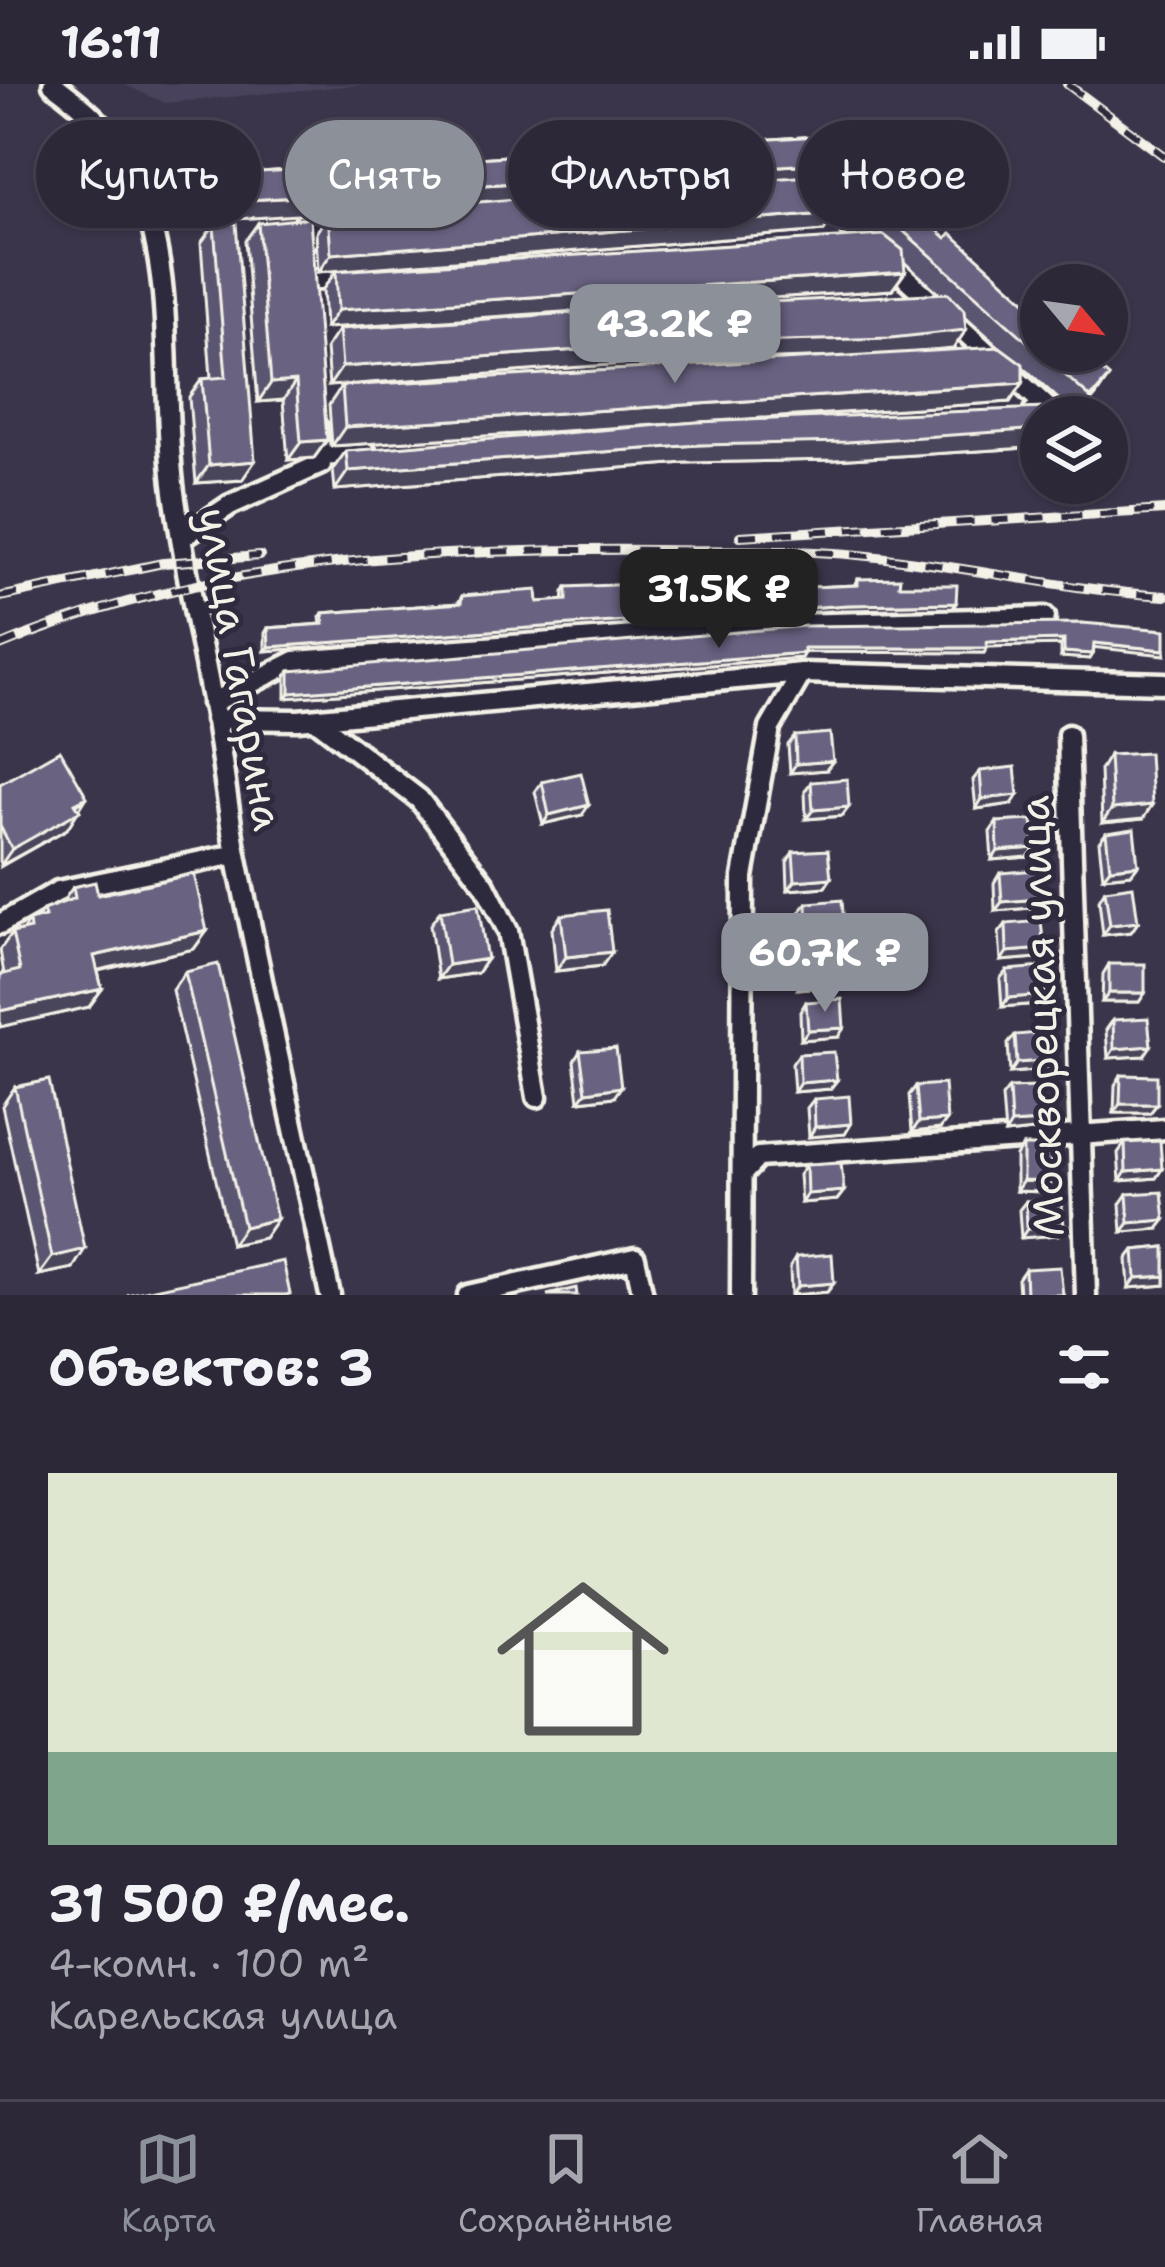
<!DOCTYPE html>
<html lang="ru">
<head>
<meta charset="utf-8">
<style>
  :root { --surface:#2c2838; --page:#383443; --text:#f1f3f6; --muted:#a6a6ae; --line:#484453; --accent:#8c9099 }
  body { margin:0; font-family:"Shantell Sans",sans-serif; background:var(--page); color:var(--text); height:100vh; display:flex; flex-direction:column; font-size:45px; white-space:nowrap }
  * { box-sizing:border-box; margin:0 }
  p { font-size:39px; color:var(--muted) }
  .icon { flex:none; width:66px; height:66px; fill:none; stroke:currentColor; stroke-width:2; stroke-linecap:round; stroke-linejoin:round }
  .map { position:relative; height:1211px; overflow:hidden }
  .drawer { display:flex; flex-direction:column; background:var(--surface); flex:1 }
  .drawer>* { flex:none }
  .top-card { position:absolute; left:36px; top:36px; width:1095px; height:108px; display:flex; gap:24px }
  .needle { width:78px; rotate:119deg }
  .buttons { position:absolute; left:1020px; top:180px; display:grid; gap:24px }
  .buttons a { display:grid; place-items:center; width:108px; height:108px; border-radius:50%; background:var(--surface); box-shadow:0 3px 9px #0004,0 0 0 3px var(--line); font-size:60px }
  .price { position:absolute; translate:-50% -102px; padding:0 27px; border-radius:24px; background:var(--accent); color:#fff; font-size:39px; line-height:78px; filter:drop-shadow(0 3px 6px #0008) }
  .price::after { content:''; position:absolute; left:50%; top:72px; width:36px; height:27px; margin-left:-18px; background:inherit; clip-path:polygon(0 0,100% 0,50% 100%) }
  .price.selected { background:#222; color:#fff }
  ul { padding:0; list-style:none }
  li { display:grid; align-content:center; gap:24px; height:636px; padding:0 48px }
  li+li { border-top:3px solid var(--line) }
  li span { display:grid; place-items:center; height:372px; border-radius:0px; color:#555 }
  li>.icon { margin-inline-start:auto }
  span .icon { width:216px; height:216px; fill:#fffc; stroke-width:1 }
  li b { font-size:51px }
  h2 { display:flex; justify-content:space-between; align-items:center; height:144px; padding:0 48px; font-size:51px }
  .pill { padding:0 42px; border-radius:54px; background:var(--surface); box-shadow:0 3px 9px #0004,0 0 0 3px var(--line); font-size:42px; line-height:108px }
  .pill.selected { background:var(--accent); color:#fff }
  .status { display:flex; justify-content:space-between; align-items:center; height:84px; padding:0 60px; background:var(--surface); direction:ltr }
  .status svg { height:33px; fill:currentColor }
  .menu { display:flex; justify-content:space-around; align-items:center; height:168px; border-top:3px solid var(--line); background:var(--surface); font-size:33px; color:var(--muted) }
  .menu a { display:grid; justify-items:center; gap:6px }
  .menu .selected { color:var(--accent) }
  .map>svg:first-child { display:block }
</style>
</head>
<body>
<div class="status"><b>16:11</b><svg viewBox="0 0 49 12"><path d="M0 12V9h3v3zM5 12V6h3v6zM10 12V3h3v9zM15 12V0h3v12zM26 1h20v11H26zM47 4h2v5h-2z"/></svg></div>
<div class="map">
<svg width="1165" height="1211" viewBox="0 0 1165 1211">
  <rect width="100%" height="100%" fill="#3b354b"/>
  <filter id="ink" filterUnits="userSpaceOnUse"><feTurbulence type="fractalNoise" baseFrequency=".00833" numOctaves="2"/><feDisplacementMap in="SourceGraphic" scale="24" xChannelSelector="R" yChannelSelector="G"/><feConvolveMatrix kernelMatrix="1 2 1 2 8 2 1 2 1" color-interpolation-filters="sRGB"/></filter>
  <g filter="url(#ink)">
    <path fill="#49425b" d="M123 0H367L165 19Z"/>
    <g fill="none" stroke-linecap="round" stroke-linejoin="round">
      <defs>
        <path id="minor" d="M53 0C102 36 125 61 145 119 176 213 161 312 174 408 184 483 201 557 215 631 223 679 228 728 237 775 266 921 299 1066 330 1211
          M821 116 1050 326 1034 327
          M307 156 306 137 349 134
          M309 196 352 193
          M320 372 366 369
          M181 454 230 421 321 380 318 345
          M212 619 295 577 796 540 1045 533
          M215 635 298 636 802 589 1165 599
          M315 635 419 715 485 801 508 847 537 1013
          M1068 651 1086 1211
          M0 840 58 807 236 770
          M742 1090 758 1073 1165 1045
          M468 1211 635 1174 643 1211
          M741 1211 743 793 770 644 802 589"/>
      </defs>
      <use href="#minor" stroke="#f4f1e8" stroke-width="27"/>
      <use href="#minor" stroke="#2f2a3d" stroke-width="18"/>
      <defs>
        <path id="rail" d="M1067 0 1165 73
          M740 452 1165 426
          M0 513 163 479 260 472
          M0 562C207 474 438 464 660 466 726 467 793 465 859 471 962 481 1062 506 1165 512"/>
      </defs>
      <use href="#rail" stroke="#f4f1e8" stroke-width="10"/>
      <use href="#rail" stroke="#2f2a3d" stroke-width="6" stroke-dasharray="18" stroke-linecap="butt"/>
    </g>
    <path fill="#5a546f" stroke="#f4f1e8" stroke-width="3" fill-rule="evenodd" d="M833 51 946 154 1109 293 1078 333 1069 324 1041 333V363L834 376 685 379 335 406 333 385 346 367 1067 323 1023 283V299L1010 318 332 362 329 321 342 302 814 274 635 279 329 302 326 264 339 245 940 210 904 178 905 188 892 206 325 244 323 205 336 187 875 152 836 117 824 147 318 188 316 149 328 130 442 121 190 138 187 110 200 92ZM964 231 1002 265 926 267 953 265 966 246Z
      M258 139 327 356 314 374 288 376 283 316 258 318 245 157Z
      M214 141 242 396 196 399 189 313 202 295 211 294 201 159Z
      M858 495 899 501 953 524 844 526 265 567V549L268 544 321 540 320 533 323 529 458 519 462 512 538 518 563 517 564 508 567 503 636 515 652 514V508L655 503H812L854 501Z
      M1082 539 1094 564 1093 570 1090 575 1061 573V561L987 563 984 569 804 568 801 574 286 614V592L290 587Z
      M795 652 826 686 790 689 788 661Z
      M1109 671 1143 735 1102 739 1100 686Z
      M980 687 1012 720 976 725 973 696Z
      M542 698 582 731 543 740 535 708Z
      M811 698 842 732 806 735 805 707Z
      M0 700 79 725 67 745 0 783Z
      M997 738 1028 773 992 776 990 748Z
      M1106 749 1138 781 1131 790 1103 793 1099 758Z
      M793 768 831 794 825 803 788 806 787 778Z
      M1000 789 1038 815 1031 824 995 827 994 799Z
      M73 803 207 847 194 865 98 887 102 905 89 923 0 943V891L4 890 0 866 12 849 22 847 29 837 37 835 43 826 62 819Z
      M1105 806 1138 838 1131 848 1103 851 1099 816Z
      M807 819 844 844 838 853 802 857 800 828Z
      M440 827 487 875 477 889 438 895 430 841Z
      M561 831 602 882 556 887 552 845Z
      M1006 840 1037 874 1001 877 999 849Z
      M803 868 841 893 835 902 798 905 797 877Z
      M1109 880 1145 909 1139 918H1102L1103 890Z
      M1007 886 1045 911 1038 920 1002 923 1000 895Z
      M185 888 277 1135 264 1154 231 1161 172 906Z
      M806 918 838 953 801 956 800 928Z
      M1113 936 1144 972 1108 974 1106 946Z
      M1015 951 1046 986 1010 989 1008 960Z
      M580 967 614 1013 579 1017 574 977Z
      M799 970 837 996 830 1005 794 1008 792 980Z
      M1121 991 1157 1020 1150 1029H1114L1115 1001Z
      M916 1002 940 1045 912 1048 909 1011Z
      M15 1003 73 1184 39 1191 2 1022Z
      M1009 1004 1033 1047 1005 1050 1002 1013Z
      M814 1015 851 1040 845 1050 809 1053 807 1024Z
      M1125 1059 1162 1085 1156 1094 1120 1097 1118 1069Z
      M1023 1062 1051 1098 1045 1108 1016 1107V1072Z
      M806 1081 844 1107 837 1116 801 1119 799 1091Z
      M1127 1110 1158 1145 1122 1148 1120 1120Z
      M1026 1117 1057 1151 1021 1154 1019 1126Z
      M1165 1163V1201L1129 1204 1127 1175 1134 1166Z
      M796 1173 834 1199 827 1208 791 1211 790 1183Z
      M1025 1185 1063 1211H1019L1018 1195Z"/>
    <path fill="#4a455a" stroke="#f4f1e8" stroke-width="3" d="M827 79 814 97 190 138 203 119Z
      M837 129 824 147 318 188 331 170Z
      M905 188 892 206 325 244 338 226Z
      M966 246 953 265 878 272 635 279 329 302 342 283 648 261Z
      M1109 293 1096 312 1078 333 1091 314Z
      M296 297 283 316 258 318 271 299Z
      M1023 299 1010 318 332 362 345 343Z
      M1041 345V363L834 376 685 379 335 406 348 387 698 361Z
      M327 356 314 374 288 376 301 358Z
      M255 377 242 396 196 399 209 381Z
      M956 519 953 524 844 526 265 567 269 563 847 521Z
      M1064 556 1061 561 983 563 987 558Z
      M1094 559 1165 566V571L1091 563Z
      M804 564H987L984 569 800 568Z
      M1064 568 1093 570 1090 575 1061 573Z
      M804 569 801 574 286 614 290 609Z
      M833 677 826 686 790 689 796 680Z
      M1018 711 1012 720 976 725 982 715Z
      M87 713 67 745 0 782 12 765Z
      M589 721 582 731 543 740 549 731Z
      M1152 721 1143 735 1102 739 1112 725Z
      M849 723 842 732 806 735 813 726Z
      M1035 764 1028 773 992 776 998 767Z
      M1138 781 1131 790 1103 793 1110 784Z
      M831 794 825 803 788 806 795 797Z
      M1038 815 1031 824 995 827 1002 818Z
      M1138 838 1131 848 1103 851 1110 841Z
      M844 844 838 853 802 857 808 847Z
      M207 847 194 865 81 890 94 872Z
      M1044 865 1037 874 1001 877 1007 868Z
      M612 868 602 882 556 887 566 873Z
      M487 875 477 889 438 895 448 881Z
      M841 893 835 902 798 905 805 896Z
      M102 905 89 923 0 943V927Z
      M1109 909H1145L1139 918H1102Z
      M1045 911 1038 920 1002 923 1008 914Z
      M844 944 838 953 801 956 808 946Z
      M1151 962 1144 972 1108 974 1114 965Z
      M1053 976 1046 986 1010 989 1017 979Z
      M837 996 830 1005 794 1008 800 999Z
      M621 1003 614 1013 579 1017 586 1008Z
      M1120 1020H1157L1150 1029H1114Z
      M947 1036 940 1045 912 1048 919 1038Z
      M1039 1038 1033 1047 1005 1050 1011 1040Z
      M851 1040 845 1050 809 1053 815 1043Z
      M1162 1085 1156 1094 1120 1097 1126 1088Z
      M1023 1097 1051 1098 1045 1108 1016 1107Z
      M844 1107 837 1116 801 1119 807 1110Z
      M277 1135 264 1154 231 1161 244 1143Z
      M1165 1136 1158 1145 1122 1148 1129 1139Z
      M1064 1142 1057 1151 1021 1154 1027 1145Z
      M85 1165 73 1184 39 1191 52 1173Z
      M1165 1192V1201L1129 1204 1136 1194Z
      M834 1199 827 1208 791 1211 798 1202Z"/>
    <path fill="#696281" stroke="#f4f1e8" stroke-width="3" d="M833 51 946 154 951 149 1041 231V267H1081L1109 293 1091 314 827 79 203 119 200 92Z
      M809 92 836 103 837 129 331 170 328 130Z
      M310 134 327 356 301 358 296 297 271 299 258 139Z
      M236 139 255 377 209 381 202 295 226 293 214 141Z
      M884 151 903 166 905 188 338 226 336 187Z
      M948 209 964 226 966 246 891 254 648 261 342 283 339 245 647 224Z
      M1000 263 1023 280V299L345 343 342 302Z
      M1068 323 1069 333H1041V345L847 358 698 361 348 387 346 367 697 338Z
      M900 494 899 501H957L956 519 847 521 269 563 268 544 324 540 323 529 461 519 462 512 537 506 538 518 567 516V503L635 500 636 515 655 514V503L812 495V503L858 501V495Z
      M1082 539 1165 546V566L1094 559 1093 570 1064 568V556L987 558V564H804V569L290 609V587L805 542Z
      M830 649 833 677 796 680 795 652Z
      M60 666 87 713 75 719 80 727 12 765 0 742V700Z
      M1149 669 1152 721 1112 725 1109 671Z
      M1015 683 1018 711 982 715 980 687Z
      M581 689 589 721 549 731 542 698Z
      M847 695 849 723 813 726 811 698Z
      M1032 736 1035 764 998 767 997 738Z
      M1134 745 1138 781 1110 784 1106 749Z
      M828 766 831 794 795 797 793 768Z
      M1036 786 1038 815 1002 818 1000 789Z
      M194 790 207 847 94 872 102 905 0 927V891L20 886 12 849 30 845 29 837 45 833 43 826 75 814 73 803 95 798 98 811Z
      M1133 802 1138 838 1110 841 1105 806Z
      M842 816 844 844 808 847 807 819Z
      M478 821 487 875 448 881 440 827Z
      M607 826 612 868 566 873 561 831Z
      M1041 837 1044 865 1007 868 1006 840Z
      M839 865 841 893 805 896 803 868Z
      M218 880 277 1135 244 1143 185 888Z
      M1109 880H1145V909H1109Z
      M1042 883 1045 911 1008 914 1007 886Z
      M842 915 844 944 808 946 806 918Z
      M1148 934 1151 962 1114 965 1113 936Z
      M1050 948 1053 976 1017 979 1015 951Z
      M616 964 621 1003 586 1008 580 967Z
      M834 968 837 996 800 999 799 970Z
      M1121 991 1157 992V1020H1120Z
      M49 996 85 1165 52 1173 15 1003Z
      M944 1000 947 1036 919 1038 916 1002Z
      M1037 1003 1039 1038 1011 1040 1009 1004Z
      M849 1012 851 1040 815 1043 814 1015Z
      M1160 1057 1162 1085 1126 1088 1125 1059Z
      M1023 1062H1051V1098L1023 1097Z
      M841 1079 844 1107 807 1110 806 1081Z
      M1162 1108 1165 1136 1129 1139 1127 1110Z
      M1061 1114 1064 1142 1027 1145 1026 1117Z
      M1165 1163V1192L1136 1194 1134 1166Z
      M832 1170 834 1199 798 1202 796 1173Z
      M283 1177 290 1210 286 1211H127Z
      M1060 1183 1063 1211H1026L1025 1185Z
      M576 1204 577 1211H547Z"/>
  </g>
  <g text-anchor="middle" stroke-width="10" stroke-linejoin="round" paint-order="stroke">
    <g font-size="42" fill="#f4f1e8" stroke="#2f2a3d">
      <text transform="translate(241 585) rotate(80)" y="15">улица Гагарина</text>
      <text transform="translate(1041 932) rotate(-92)" y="15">Москворецкая улица</text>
    </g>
  </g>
</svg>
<div class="buttons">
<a><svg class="needle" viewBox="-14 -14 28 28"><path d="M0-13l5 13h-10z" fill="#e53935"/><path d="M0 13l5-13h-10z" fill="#a6a6ae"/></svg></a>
<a><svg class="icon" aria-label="layers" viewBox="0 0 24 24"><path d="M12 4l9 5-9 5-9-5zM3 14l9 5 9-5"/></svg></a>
</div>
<b class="price" style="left:675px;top:302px">43.2K ₽</b>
<b class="price selected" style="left:719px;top:567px">31.5K ₽</b>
<b class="price" style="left:825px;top:931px">60.7K ₽</b>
<div class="top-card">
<a class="pill">Купить</a>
<a class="pill selected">Снять</a>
<a class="pill">Фильтры</a>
<a class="pill">Новое</a>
</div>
</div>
<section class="drawer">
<h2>Объектов: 3<svg class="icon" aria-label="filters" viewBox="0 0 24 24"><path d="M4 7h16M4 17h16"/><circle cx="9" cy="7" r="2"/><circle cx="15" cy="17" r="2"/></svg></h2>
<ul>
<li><span style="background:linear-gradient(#dfe7d0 75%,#7fa58c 0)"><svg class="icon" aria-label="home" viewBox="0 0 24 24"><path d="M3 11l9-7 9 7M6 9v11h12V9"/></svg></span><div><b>31 500 ₽/мес.</b><p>4-комн. · 100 m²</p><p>Карельская улица</p></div></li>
</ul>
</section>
<nav class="menu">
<a class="selected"><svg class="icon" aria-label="map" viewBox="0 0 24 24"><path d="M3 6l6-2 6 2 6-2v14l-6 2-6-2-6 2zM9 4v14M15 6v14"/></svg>Карта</a>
<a><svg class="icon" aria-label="saved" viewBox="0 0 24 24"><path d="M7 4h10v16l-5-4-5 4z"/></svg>Сохранённые</a>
<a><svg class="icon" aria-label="home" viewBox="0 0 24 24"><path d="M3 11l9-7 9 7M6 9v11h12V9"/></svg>Главная</a>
</nav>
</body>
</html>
